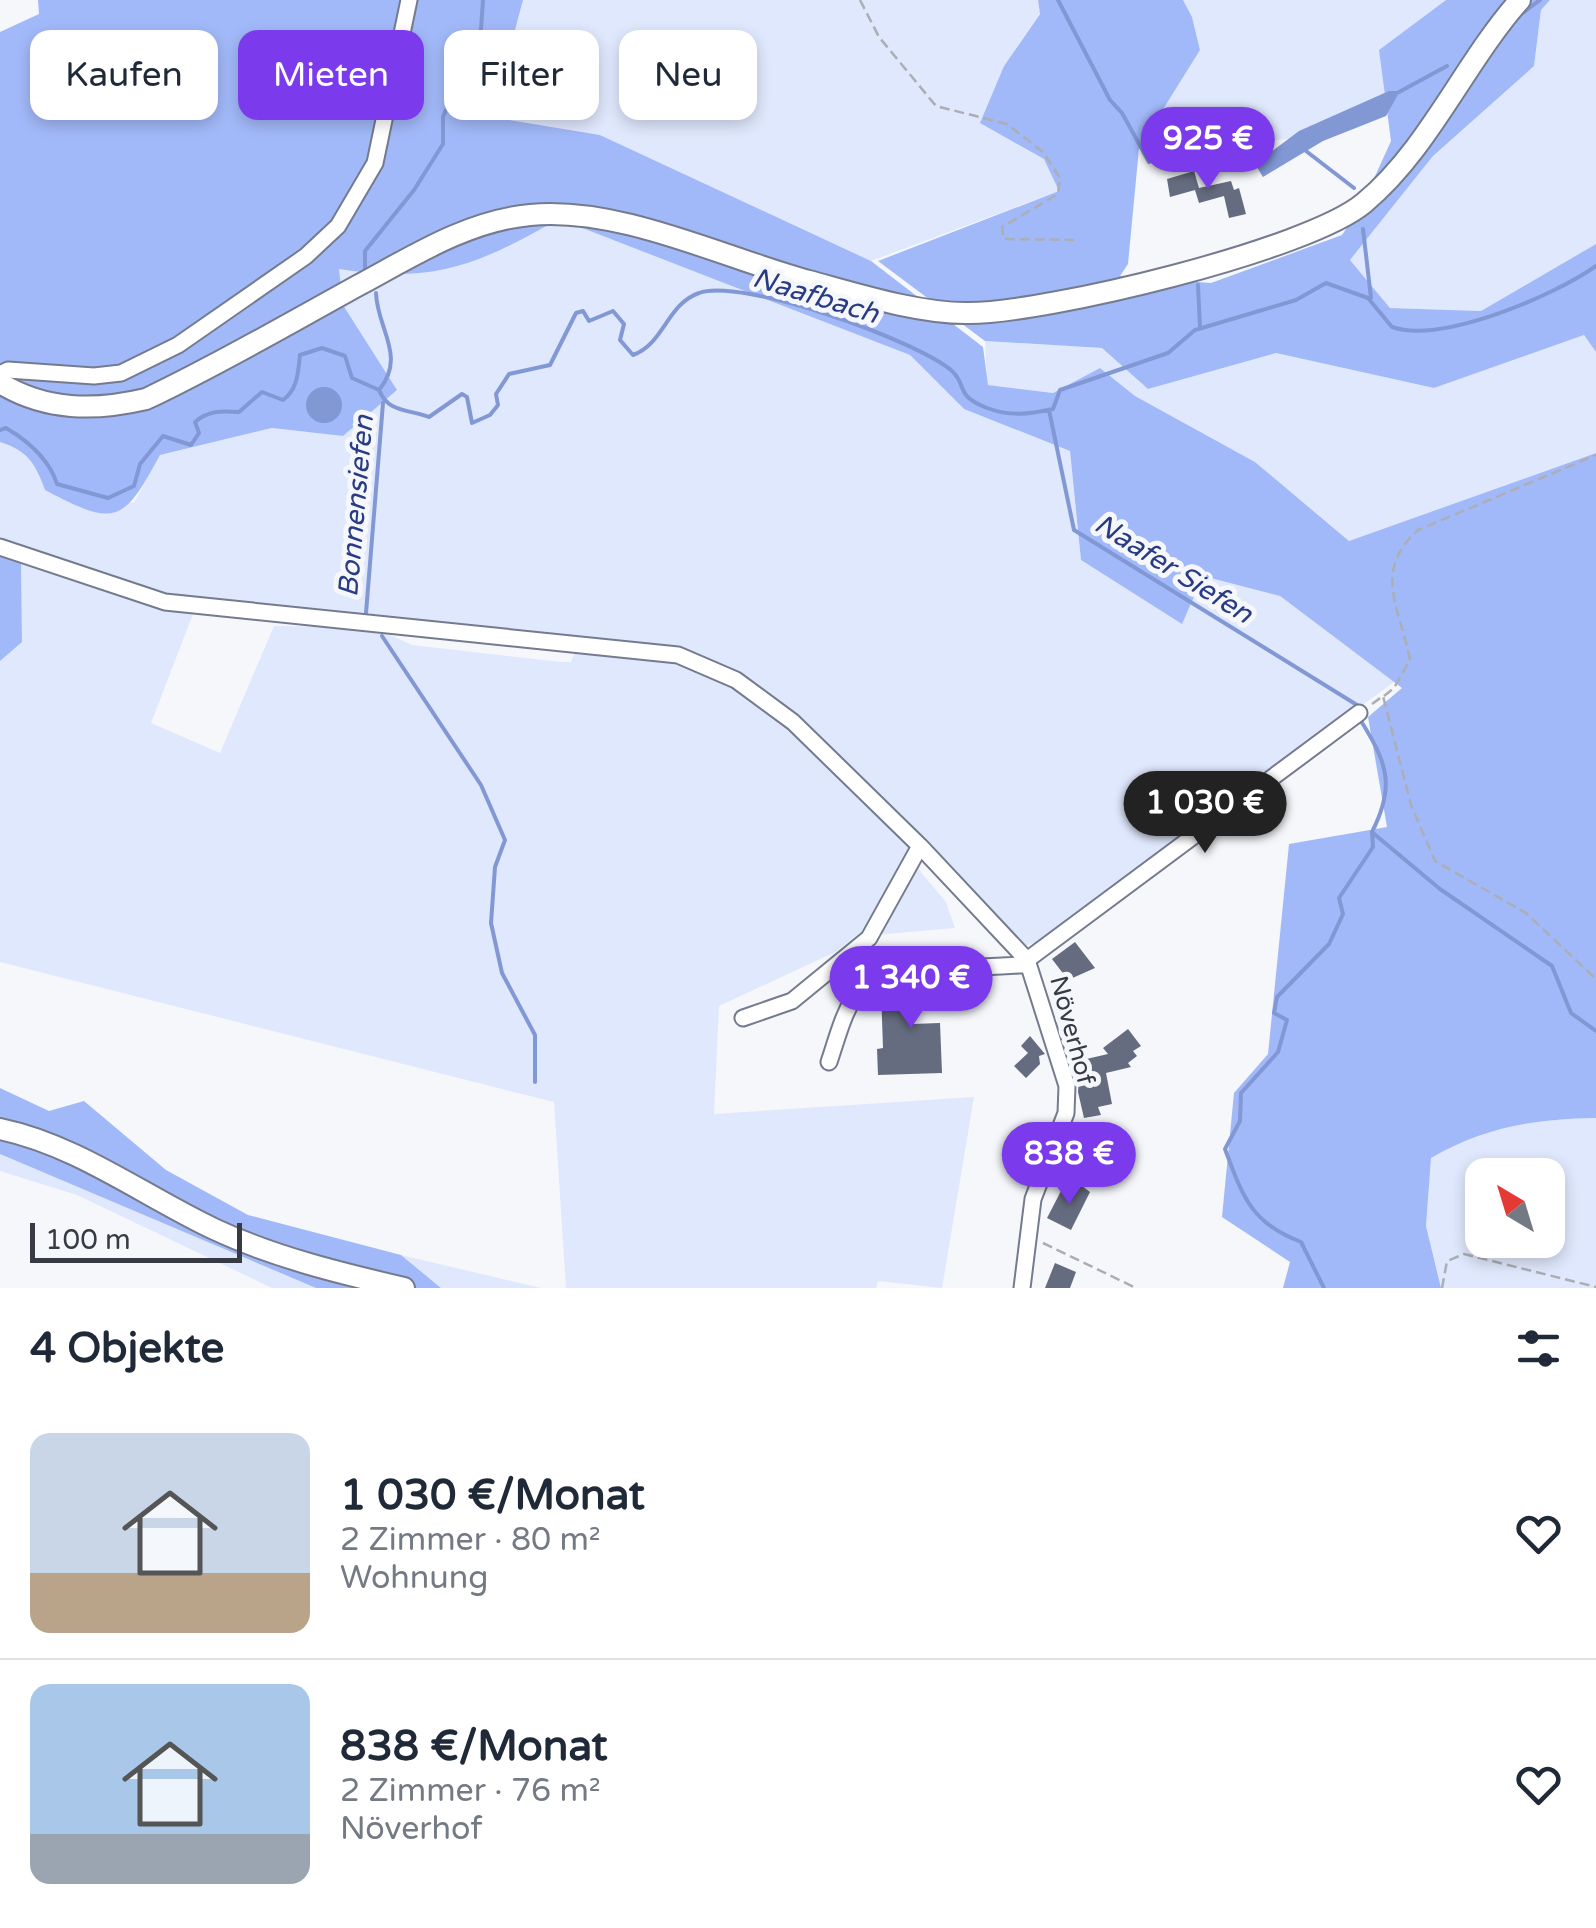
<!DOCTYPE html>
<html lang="de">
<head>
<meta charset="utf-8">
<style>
  :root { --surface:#fff; --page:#f2f2f3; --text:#1f2937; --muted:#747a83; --line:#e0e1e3; --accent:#7c3aed }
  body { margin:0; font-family:"Varela Round",sans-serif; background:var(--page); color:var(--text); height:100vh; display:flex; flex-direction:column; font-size:38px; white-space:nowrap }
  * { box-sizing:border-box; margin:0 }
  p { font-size:32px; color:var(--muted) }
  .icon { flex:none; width:55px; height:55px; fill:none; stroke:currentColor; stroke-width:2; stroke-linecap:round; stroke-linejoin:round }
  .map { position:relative; height:1288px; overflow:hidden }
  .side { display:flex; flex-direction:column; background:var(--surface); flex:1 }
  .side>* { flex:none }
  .guide { position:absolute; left:30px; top:30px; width:1000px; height:90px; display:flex; gap:20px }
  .needle { width:65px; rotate:322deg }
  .fabs { position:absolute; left:1465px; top:1158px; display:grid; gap:20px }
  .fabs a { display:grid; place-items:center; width:100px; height:100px; border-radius:20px; background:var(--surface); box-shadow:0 5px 15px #0003; font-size:50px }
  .scale { position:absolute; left:30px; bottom:25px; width:212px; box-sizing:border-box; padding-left:10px; border:5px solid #383b44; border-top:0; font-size:28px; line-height:35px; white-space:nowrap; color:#383b44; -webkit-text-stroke:8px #f5f7fb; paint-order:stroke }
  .price { position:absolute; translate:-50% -85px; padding:0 22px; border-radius:35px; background:var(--accent); color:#fff; font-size:32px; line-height:65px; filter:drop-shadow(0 2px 5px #0008) }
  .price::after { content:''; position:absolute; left:50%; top:60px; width:30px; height:22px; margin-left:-15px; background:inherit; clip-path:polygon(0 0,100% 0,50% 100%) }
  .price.active { background:#222; color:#fff }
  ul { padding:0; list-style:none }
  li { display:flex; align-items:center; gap:30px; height:250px; padding:0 30px }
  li+li { border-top:2px solid var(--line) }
  li span { display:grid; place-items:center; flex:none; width:280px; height:200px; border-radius:20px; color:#555 }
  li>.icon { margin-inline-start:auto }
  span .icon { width:120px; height:120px; fill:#fffc; stroke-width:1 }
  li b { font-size:42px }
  h2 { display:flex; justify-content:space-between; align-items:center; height:120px; padding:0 30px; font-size:42px }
  .chip { padding:0 35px; border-radius:20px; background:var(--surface); box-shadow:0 5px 15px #0003; font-size:35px; line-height:90px }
  .chip.active { background:var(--accent); color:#fff }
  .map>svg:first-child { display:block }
</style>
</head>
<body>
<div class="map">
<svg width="1596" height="1288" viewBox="0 0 1596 1288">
  <rect width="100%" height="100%" fill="#f5f7fb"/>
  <path fill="#e0e8fd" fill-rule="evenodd" d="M523 0H1038L1040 13 1004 66 1059 191 871 261 600 135 492 117Z
    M1183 0H1446L1380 50 1385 96 1306 138 1139 148 1200 50 1192 17Z
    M1550 0H1596V244L1481 311 1390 308 1350 260 1433 156 1534 66 1541 10Z
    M559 219 910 355 964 409 1070 451 1081 560 1181 623 1203 576 1280 596 1394 682 1041 941 1024 946 801 720 703 658 166 597 8 548 0 540V442C28 451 35 463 45 490L134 503 160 455 272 428 343 436 397 390 343 305 339 269C435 284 476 265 559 219Z
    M1584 335 1596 352V453L1349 541 1255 462 1135 396 1100 368 1053 393 987 385 985 341 1102 348 1148 389 1276 353 1434 388Z
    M21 563 193 614 151 723 220 753 274 626 373 627 412 645 561 662H571L577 646C610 650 646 650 677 659 771 687 848 782 918 848L869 926 833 953 719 1006 714 1114 974 1097 942 1288 878 1281 876 1288H566L554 1102 0 962V661L22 641Z
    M915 865 946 902 955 928 875 935Z
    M1596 1118V1288H1441L1426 1226 1431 1158C1484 1127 1535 1119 1596 1118ZM1482 1175H1548V1240H1482Z
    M0 1154 316 1288H272L77 1195 0 1171Z
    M401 1255 541 1288H441Z"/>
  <path fill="#a2b9f9" d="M38 0H523L492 117 600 135 871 261 983 347 988 385 1053 393 1100 368 1135 396 1255 462 1349 541 1596 453V1118C1535 1119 1484 1127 1431 1158L1426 1226 1441 1288H1283L1290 1262 1222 1217 1234 1093 1268 1054 1289 844 1387 827 1368 717 1402 688 1280 596 1203 576 1182 624 1081 560 1070 451 964 409 910 355 559 219C477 265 435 284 339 269L343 305 397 390 343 436 272 428 160 455C123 524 115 527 45 490 35 463 28 451 0 442V32L39 14Z
    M1038 0H1183L1192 17 1200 50 1139 148 1128 264 1120 276 1211 283 1342 235 1362 205 1391 141 1379 50 1446 0H1550L1541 10 1534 66 1433 156 1350 260 1390 308 1481 311 1596 244V352L1584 335 1434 388 1276 353 1148 389 1102 348 985 341 878 261 1059 191 1044 159 980 123 1004 66 1040 14Z
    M0 540 21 563 22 642 0 661Z
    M0 1088 49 1111 84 1101 166 1170 248 1215 401 1255 441 1288H316L0 1154Z"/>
  <path fill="#8298d5" d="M1389 91H1400L1386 116 1323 141 1263 177 1255 164 1299 131Z
    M306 405a18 18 0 1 1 36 0a18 18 0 1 1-36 0Z"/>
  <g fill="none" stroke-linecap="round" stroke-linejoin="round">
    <path stroke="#8298d5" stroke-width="4" d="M1058 0 1110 100 1122 113 1149 162
      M1520 15 1540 0
      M1399 92 1447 66
      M1306 151 1354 188
      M1363 229 1371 298
      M365 269V251L414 190 443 144V117L481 29 483 0
      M1198 285 1200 328
      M376 293C377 329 407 356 379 390
      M1049 410 1074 530 1357 705
      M0 430 6 428C28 441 49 459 57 484L108 498 134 486 140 464 163 436 191 445 199 433 195 422C208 410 222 411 239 412L262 392 283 400C298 389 298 372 300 355L322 348 345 356 352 378 379 390C388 413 409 409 429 417L462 394 467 397 472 423 490 415 498 405 496 394 509 374 550 365 576 313 583 311 589 321 613 311 624 324 620 340 633 355C664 344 667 304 699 293 741 277 918 341 952 371 968 386 954 395 987 408 1011 417 1029 414 1053 409L1060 390 1168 353 1195 330 1296 300 1326 283 1368 298 1392 327C1441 344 1554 296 1596 266
      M366 613 383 403
      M382 636 481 785 505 840 495 867 491 923 502 973 535 1035V1082
      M1361 721C1388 764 1395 787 1372 832
      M1373 833 1440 889 1552 966 1571 1013 1596 1031
      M1324 1288 1301 1242C1251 1223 1243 1197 1225 1149L1240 1121 1241 1093 1278 1052 1287 1020 1274 1013 1277 997 1329 944 1343 914 1339 898 1373 847 1372 832"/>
  </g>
  <path fill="#656c7f" d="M1194 171 1199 188 1231 181 1234 190 1239 188 1246 214 1229 218 1224 196 1199 203 1195 190 1170 197 1167 179Z
    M1075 942 1095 968 1068 980 1052 959Z
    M956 979 957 1003H938V995L911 996 912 1024 940 1023 942 1073 878 1075 877 1049 883 1048 881 990Z
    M1128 1029 1141 1046 1133 1051 1137 1056 1128 1063 1131 1067 1106 1073 1112 1104 1098 1107 1101 1115 1084 1118 1078 1092 1079 1078 1085 1076 1082 1060 1108 1054 1103 1048Z
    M1030 1036 1045 1054 1039 1056 1040 1064 1026 1078 1014 1066 1028 1053 1021 1046Z
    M1118 1126 1122 1138 1075 1152 1072 1140Z
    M1078 1183 1090 1192 1071 1230 1047 1218 1061 1191 1071 1196Z
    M1055 1263 1076 1272 1070 1288H1045Z"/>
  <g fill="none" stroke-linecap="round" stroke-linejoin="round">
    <defs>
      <path id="minor" d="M0 374 8 370 94 376 121 373 178 345 306 256 338 226 375 163 409 0
        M0 547 165 602 678 655 736 680 793 722 920 846 1027 960 1067 1086 1066 1113 1033 1199 1022 1288
        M1027 960 1359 713
        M743 1018 792 1001 869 938 920 846
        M829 1062C837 1039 844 1008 860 990 884 962 988 970 1028 964"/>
      <path id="major" d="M0 383C46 411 95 411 146 399 218 365 288 324 359 285 413 256 467 221 530 215 619 206 724 258 809 281 857 294 920 314 969 313 1046 313 1308 250 1364 203 1429 149 1464 63 1520 0
        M0 1129C77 1145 144 1196 214 1229 274 1257 339 1273 404 1288"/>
    </defs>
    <use href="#minor" stroke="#747b8e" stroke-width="19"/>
    <use href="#major" stroke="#747b8e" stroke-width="24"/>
    <path stroke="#abaeb4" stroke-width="2.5" stroke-dasharray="10 5" stroke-linecap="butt" d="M860 0 879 37 936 106 1007 124 1043 152 1060 178 1058 194 1002 227 1004 239 1080 240
      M1384 696 1394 688 1410 660C1400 608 1372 571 1418 530L1596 455
      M1372 704 1383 696 1411 805 1435 861 1526 913 1596 979
      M1043 1243 1136 1288
      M1442 1288 1447 1261 1464 1254 1596 1287"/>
    <use href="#minor" stroke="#fff" stroke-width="15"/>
    <use href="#major" stroke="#fff" stroke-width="20"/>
  </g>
  <g text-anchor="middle" stroke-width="10" stroke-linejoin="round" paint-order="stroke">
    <g font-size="25" fill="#383b44" stroke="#f5f7fb">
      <text transform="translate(1073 1030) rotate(75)" y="9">Növerhof</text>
    </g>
    <g font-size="28" font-style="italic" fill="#293b85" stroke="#f5f7fb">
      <text transform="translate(816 295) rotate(17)" y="10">Naafbach</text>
      <text transform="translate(355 506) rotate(-85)" y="10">Bonnensiefen</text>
      <text transform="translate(1174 568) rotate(32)" y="10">Naafer Siefen</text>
    </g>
  </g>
</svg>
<div class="fabs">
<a><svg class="needle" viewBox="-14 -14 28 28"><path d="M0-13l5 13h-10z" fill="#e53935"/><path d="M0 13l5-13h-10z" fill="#747a83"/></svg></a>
</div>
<div class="scale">100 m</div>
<b class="price" style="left:1208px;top:192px">925 €</b>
<b class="price active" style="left:1205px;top:856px">1 030 €</b>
<b class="price" style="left:911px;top:1031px">1 340 €</b>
<b class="price" style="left:1069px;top:1207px">838 €</b>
<div class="guide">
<a class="chip">Kaufen</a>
<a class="chip active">Mieten</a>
<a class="chip">Filter</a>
<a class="chip">Neu</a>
</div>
</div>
<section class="side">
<h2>4 Objekte<svg class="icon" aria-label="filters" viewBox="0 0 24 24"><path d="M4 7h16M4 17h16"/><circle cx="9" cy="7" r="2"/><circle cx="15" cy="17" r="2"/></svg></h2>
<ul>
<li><span style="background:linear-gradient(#c9d6e8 70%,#b9a48a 0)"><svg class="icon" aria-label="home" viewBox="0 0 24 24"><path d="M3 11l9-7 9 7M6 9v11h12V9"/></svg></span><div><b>1 030 €/Monat</b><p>2 Zimmer · 80 m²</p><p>Wohnung</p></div><svg class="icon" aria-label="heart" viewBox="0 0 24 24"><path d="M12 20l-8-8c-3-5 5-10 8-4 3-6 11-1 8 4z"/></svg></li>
<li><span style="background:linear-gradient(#a9c7e8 75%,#9aa5b1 0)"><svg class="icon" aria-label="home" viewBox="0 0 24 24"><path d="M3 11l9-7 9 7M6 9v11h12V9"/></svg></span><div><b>838 €/Monat</b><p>2 Zimmer · 76 m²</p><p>Növerhof</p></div><svg class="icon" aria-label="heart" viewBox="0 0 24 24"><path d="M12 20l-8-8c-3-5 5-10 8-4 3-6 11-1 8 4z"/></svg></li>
</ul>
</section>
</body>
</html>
